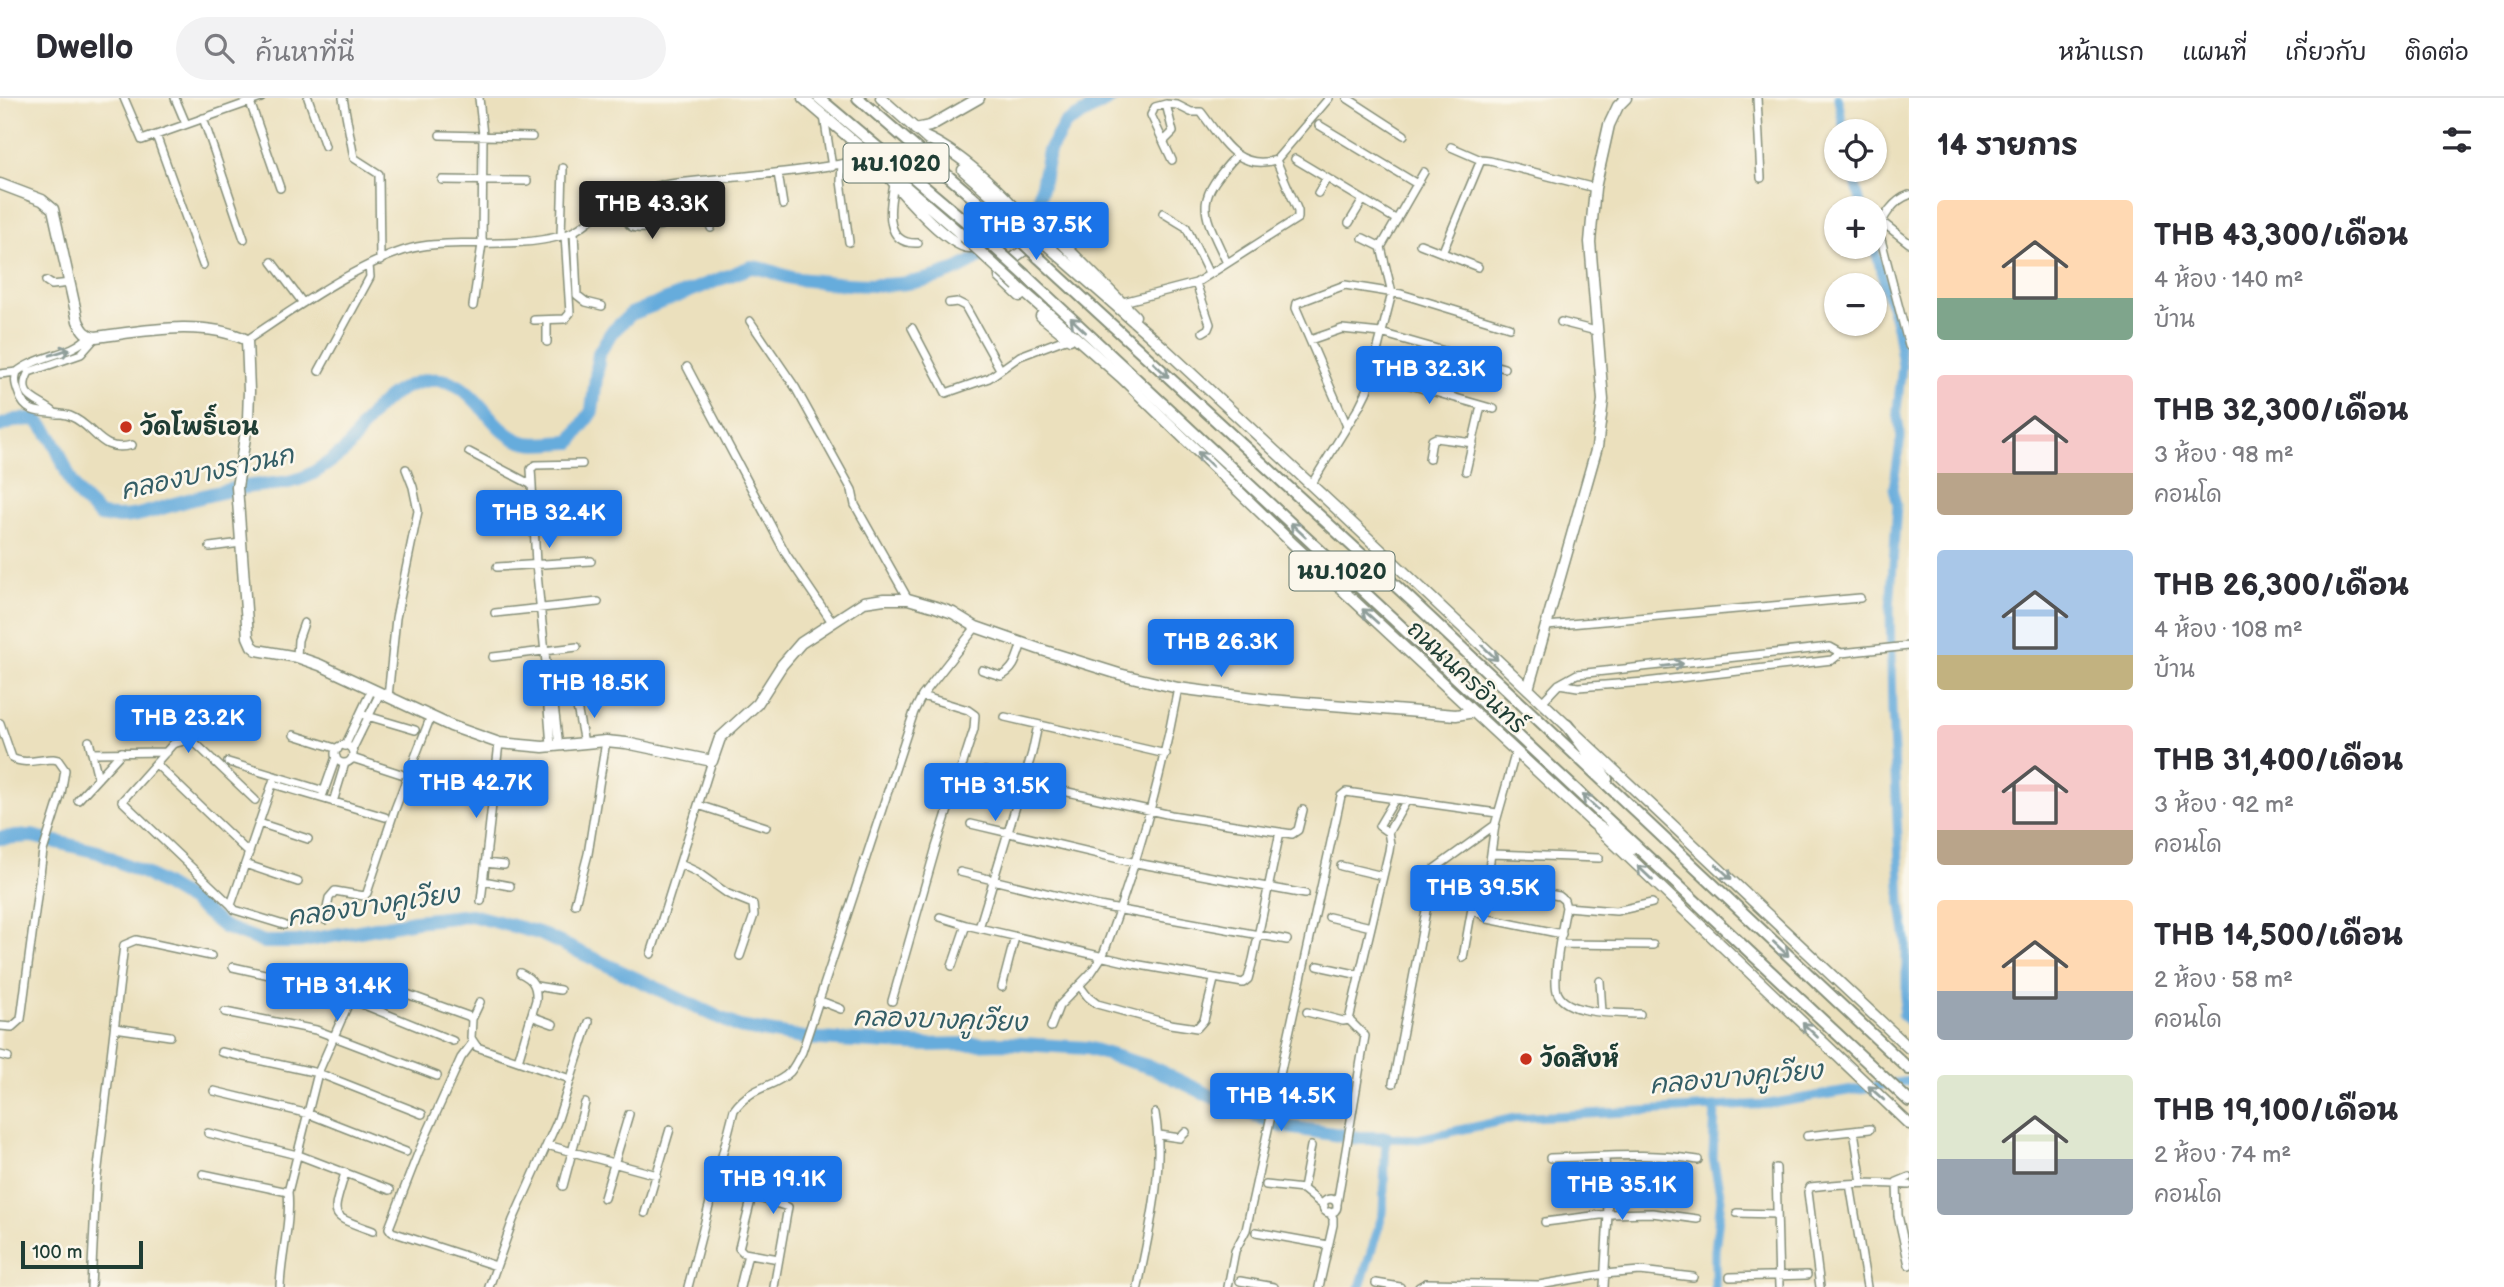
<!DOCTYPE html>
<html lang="th">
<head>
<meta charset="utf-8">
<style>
  :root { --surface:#fff; --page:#f2f2f3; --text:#2b2b33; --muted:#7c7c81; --line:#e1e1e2; --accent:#1a73e8 }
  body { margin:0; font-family:"Balsamiq Sans","Playpen Sans Thai",sans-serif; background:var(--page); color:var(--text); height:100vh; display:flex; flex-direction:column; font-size:26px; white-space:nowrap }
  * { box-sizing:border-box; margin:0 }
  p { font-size:23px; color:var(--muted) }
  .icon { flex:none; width:38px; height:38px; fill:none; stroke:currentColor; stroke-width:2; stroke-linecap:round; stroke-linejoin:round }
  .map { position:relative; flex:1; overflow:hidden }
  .panel { display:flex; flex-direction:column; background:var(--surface); width:595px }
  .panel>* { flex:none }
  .fabs { position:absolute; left:1824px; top:21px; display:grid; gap:14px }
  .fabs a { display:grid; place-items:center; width:63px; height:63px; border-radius:50%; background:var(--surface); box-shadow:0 2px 5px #0004; font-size:35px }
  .scale { position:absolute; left:21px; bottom:18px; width:122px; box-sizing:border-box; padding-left:7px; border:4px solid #1f3d34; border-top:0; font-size:19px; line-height:24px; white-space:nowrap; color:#1f3d34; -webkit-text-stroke:5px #fbf7ec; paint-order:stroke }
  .price { position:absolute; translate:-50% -60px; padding:0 16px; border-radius:7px; background:var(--accent); color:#fff; font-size:23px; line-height:46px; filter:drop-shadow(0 2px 4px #0008) }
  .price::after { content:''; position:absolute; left:50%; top:42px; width:21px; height:16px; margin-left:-10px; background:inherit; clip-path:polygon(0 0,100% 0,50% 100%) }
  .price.current { background:#222; color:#fff }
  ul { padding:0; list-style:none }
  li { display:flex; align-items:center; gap:21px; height:175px; padding:0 28px }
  li span { display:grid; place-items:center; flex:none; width:196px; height:140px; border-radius:7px; color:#555 }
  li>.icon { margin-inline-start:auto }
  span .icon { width:84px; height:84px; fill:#fffc; stroke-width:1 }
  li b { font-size:30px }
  h2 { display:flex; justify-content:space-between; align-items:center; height:84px; padding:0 28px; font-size:30px }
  header { display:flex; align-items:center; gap:42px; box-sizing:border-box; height:98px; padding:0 35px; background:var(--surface); border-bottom:2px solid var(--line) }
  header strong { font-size:33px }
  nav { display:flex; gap:38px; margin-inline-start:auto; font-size:24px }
  .search { width:490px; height:63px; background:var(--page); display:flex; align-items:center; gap:18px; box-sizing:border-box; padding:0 24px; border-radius:38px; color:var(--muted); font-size:26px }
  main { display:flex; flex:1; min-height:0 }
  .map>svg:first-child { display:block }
</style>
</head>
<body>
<header>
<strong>Dwello</strong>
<div class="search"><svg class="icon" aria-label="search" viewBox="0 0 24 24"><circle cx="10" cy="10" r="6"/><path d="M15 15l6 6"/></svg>ค้นหาที่นี่</div>
<nav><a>หน้าแรก</a><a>แผนที่</a><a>เกี่ยวกับ</a><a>ติดต่อ</a></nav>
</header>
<main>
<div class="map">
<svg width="1909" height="1189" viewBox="0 0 1909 1189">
  <rect width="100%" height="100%" fill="#fbf7ec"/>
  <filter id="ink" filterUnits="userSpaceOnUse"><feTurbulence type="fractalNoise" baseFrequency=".0143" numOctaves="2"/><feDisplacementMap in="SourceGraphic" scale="14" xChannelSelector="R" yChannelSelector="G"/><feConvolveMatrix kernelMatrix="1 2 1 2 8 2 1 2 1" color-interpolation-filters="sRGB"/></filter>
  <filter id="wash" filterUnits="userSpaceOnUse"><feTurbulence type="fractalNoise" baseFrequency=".00686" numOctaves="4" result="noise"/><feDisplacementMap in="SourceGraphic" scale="28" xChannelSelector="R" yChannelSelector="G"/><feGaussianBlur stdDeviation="1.57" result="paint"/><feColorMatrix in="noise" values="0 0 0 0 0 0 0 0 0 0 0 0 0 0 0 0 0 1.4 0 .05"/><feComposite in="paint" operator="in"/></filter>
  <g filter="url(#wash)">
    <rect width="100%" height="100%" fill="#ebe0bd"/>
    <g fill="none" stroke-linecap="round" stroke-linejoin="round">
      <path stroke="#66acdc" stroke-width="9" d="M1838 0 1844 33
        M1852 72 1862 110
        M1874 149 1897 233 1902 268 1897 312 1901 340 1893 390 1897 407 1890 511 1892 612 1901 806 1906 843V892L1902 917 1909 924
        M1360 1189 1383 1115 1386 1040 1418 1041 1515 1020 1768 1006 1909 983
        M1715 1189V1152L1721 1101 1713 1060 1715 1009"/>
      <path stroke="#66acdc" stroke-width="14" d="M0 328 16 322 36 321C60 344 61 368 77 394 83 403 93 410 100 418 133 422 148 414 178 405 199 399 222 393 245 389 265 386 288 387 307 378 319 373 332 362 343 354 351 348 356 338 362 329 378 306 396 289 424 283 472 273 483 326 518 342 533 349 555 344 571 344L592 313 599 255 611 235 631 216 751 169C769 170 781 179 797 181 859 188 924 196 979 159 999 145 1018 128 1037 112L1049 53 1065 26 1111 0
        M0 740 32 738 98 754 148 777 193 804 224 829 264 844H298L415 823 471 817 539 835 739 929 803 940 926 947 1006 945 1087 950 1153 970 1215 1000 1282 1028 1359 1040H1386"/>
    </g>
  </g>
  <g filter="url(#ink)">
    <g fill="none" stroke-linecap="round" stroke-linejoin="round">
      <defs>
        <path id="street" d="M124 0 142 42 261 0
          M175 0 186 26
          M308 0 325 48
          M343 0 354 60 379 76 380 163
          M1347 0 1404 37
          M1757 0 1761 80
          M250 4 280 90
          M1166 6 1155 9 1151 17 1172 62
          M824 18 832 69
          M203 20 244 141
          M1319 27 1417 86
          M156 37 203 167
          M440 37 532 39
          M1164 43 1173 34 1166 6 1177 7 1191 14H1201C1222 41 1236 73 1276 62
          M1451 49 1481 62 1490 63 1595 90
          M1295 61 1397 122
          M842 67 841 83 849 144
          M778 75 783 107
          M442 82 527 83
          M704 83 711 130
          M894 87C889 110 884 147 918 145
          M1318 95 1327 80
          M623 97C627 132 626 134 662 127L666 118 661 87
          M1909 97C1894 102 1882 119 1879 134L1909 248
          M1163 115 1186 129 1209 176
          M1882 124 1909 145
          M1349 125 1363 102
          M574 134 577 197 586 204 602 208
          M561 138 563 70
          M1363 140 1381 149
          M1420 146 1478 169
          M1443 153 1481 62
          M272 164 303 205
          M1227 165C1202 111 1193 105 1236 58
          M46 183 52 187 70 185
          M1196 185 1210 226 1208 231 1203 234
          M1123 204 1196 185 1298 120V113L1276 62 1329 0
          M949 205 957 204 965 208 1000 271
          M473 208 482 146 483 37 479 0
          M534 222 565 221 570 215 565 137
          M750 223 795 289 852 392 855 407 908 501
          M1561 224 1596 233
          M912 230 946 295 989 280 1020 258 1068 240
          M89 238C73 257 38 257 17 274 14 282 16 288 19 296 27 322 51 311 70 318 96 328 99 356 132 347
          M247 242C291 213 372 155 423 148 468 142 516 150 561 138 588 132 605 102 632 94 659 86 688 84 716 81 769 76 821 71 873 60
          M1310 242 1342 231 1381 235 1504 270
          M547 244V223
          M687 269 786 456 832 524
          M319 273 370 179 369 167
          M0 276 17 274
          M1372 276 1494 311
          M56 316C42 302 14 301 29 274L81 256 96 239
          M1347 328 1296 210 1297 205 1345 187 1401 196 1509 229
          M469 354 532 387 536 466 550 604 548 610 551 648
          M1429 361 1432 342 1436 340 1473 345
          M1466 373 1481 308
          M532 387 531 371 535 367 582 366
          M1311 387 1359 309 1367 293 1392 195 1381 149 1424 74
          M503 425 579 416
          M210 449 241 445
          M497 469 591 463
          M495 515 598 504
          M1547 528 1860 500
          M297 559 298 542 304 525
          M493 559 577 549
          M982 572 1001 578C1015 572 1017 559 1022 545
          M1559 586 1578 589 1645 584 1832 562 1841 555
          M388 599 396 520 418 413 413 389 406 371
          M550 604 554 608 559 648
          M576 604 584 645
          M1542 604 1559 586 1577 576 1830 549 1841 555 1909 548
          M364 617 415 632
          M1005 619 1166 656
          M0 625 12 660C24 667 40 661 53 661L58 662 65 672 61 696 43 753 21 921 12 929 0 928
          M294 637 338 651
          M89 643 98 680
          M335 656a9 9 0 1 1 18 0a9 9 0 1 1-18 0Z
          M345 648 372 591
          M352 652 380 595
          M92 655 167 654
          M352 660 401 676
          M228 664 324 693
          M156 666 249 755
          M985 673 1023 684 1171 717 1292 736 1298 732 1303 712
          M273 686 385 719
          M323 696 336 659
          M1395 701 1379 728 1386 733H1389L1407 702
          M78 702 122 654
          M255 702 191 641 173 646 122 703 231 807 275 678
          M333 704 345 665
          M698 707 766 729
          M259 725 308 741
          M971 726 1136 765 1305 796
          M1495 727 1488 777 1494 786 1559 798 1564 802 1566 809C1563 826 1551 883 1558 896 1568 917 1619 915 1640 916
          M1492 756 1599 760
          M485 765 504 767
          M245 766 298 784
          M680 766 697 774 728 796 753 806 754 817 740 858
          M1341 768 1383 778
          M960 774 1099 808 1287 842
          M483 783 510 788
          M1429 795 1473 805
          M481 803 499 645
          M575 806 588 756 606 643
          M231 807 235 812 284 827
          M1566 809 1616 813 1652 805
          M1472 810 1488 821 1562 836
          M940 819 966 827 1134 866 1243 885 1248 881 1253 862 1280 734
          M1329 819 1371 829
          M325 822 329 800 335 793 364 798 367 795 395 711 431 618
          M979 830 1032 655 1038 627
          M1560 846 1653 847
          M651 856 712 663
          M1463 860 1476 788 1481 782 1488 780
          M952 868 966 827
          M1318 868 1360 877
          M233 869 315 887 453 943
          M344 878 365 881 468 918 472 921 471 940 477 949 570 981
          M1600 883 1602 914
          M1079 887 1088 899 1097 906 1170 926 1197 930 1204 922 1214 882
          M536 888 560 892
          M1002 889 1015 839
          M818 902 841 911
          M892 903 936 749 974 631 975 617 968 612 922 598
          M225 914 316 932 437 978
          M1307 914 1343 923 1349 922
          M531 918 553 926
          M472 921 480 904
          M1051 929 1059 908 1091 875 1103 857C1136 769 1161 683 1178 590
          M115 930 170 938
          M473 944 461 960 419 1053 389 1130 392 1134 496 1168
          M221 954 318 975 422 1016
          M0 957 8 959
          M518 963 536 902C537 888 533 881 520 875
          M1393 985 1434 771 1495 727 1516 653
          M214 993 309 1016 406 1054
          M1854 1033 1862 1085
          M208 1035 301 1058 390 1092
          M1159 1037 1180 1040 1186 1034
          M1807 1038 1870 1031
          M547 1047 657 1077
          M1550 1060C1602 1059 1647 1054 1698 1062
          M1776 1070 1779 1189
          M345 1075C332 1121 327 1116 373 1133
          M203 1076 288 1094
          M1897 1084 1898 1117 1909 1167
          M1897 1084 1909 1079
          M714 1086 788 1109 774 1189
          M1850 1086 1867 1189
          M1266 1087 1303 1091 1324 1108
          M563 1088 585 1005
          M1303 1091 1311 1048
          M752 1098 739 1150 744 1155 779 1161
          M604 1100 629 1016
          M1323 1108a7 7 0 1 1 14 0a7 7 0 1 1-14 0Z
          M1337 1106 1365 938 1349 922 1389 753 1390 746 1388 733
          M645 1115 670 1031
          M1737 1115 1776 1116
          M1545 1124 1608 1116 1652 1115 1697 1121
          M1256 1134 1328 1147
          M1730 1179 1807 1177
          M1240 1183 1274 1189
          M1376 1185 1400 1189
          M91 1189 96 1087 124 847 136 842 211 858
          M280 1189C281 1157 291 1126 288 1094L318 975 350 902
          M489 1189 513 1122 557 1024 589 924
          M688 1189 734 1012C753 986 773 991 790 974 795 968 798 961 802 954L914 614 922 598 976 529
          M740 1189 748 1156
          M1138 1189C1149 1132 1165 1073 1155 1015
          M1228 1189 1235 1153 1246 1132 1341 698 1346 694 1497 715
          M1319 1189 1333 1127V1120L1329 1114
          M1419 1189 1426 1185 1539 1187 1604 1176 1640 1173 1693 1179
          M1604 1189 1608 1116 1605 1059
          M1820 1189 1808 1094 1810 1089C1843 1085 1877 1084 1909 1087"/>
        <path id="secondary" d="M803 0 881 67
          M881 0 928 42
          M915 31 930 28 979 0
          M876 63C891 82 948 152 971 149L1014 119 1015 110C992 85 955 52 925 39
          M963 72 1009 113
          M897 81 963 138
          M0 86 42 102 53 111 78 223C82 232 86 238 96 239 144 233 202 221 247 242L249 293 248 321 237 389 248 539 252 548 257 552 297 559 320 567 451 628 499 645 543 649 606 643 626 645 712 663 720 640 757 606 782 567 801 545 864 504 884 501H908L936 509 953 515 976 529 1039 551 1119 576 1178 590 1270 602 1456 617 1474 614
          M1047 147 1164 250 1336 410 1909 950
          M1017 188 1121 279 1293 446 1592 724 1909 1026
          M1020 198 1000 179V173C1008 162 1044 136 1057 140L1135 218
          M1041 218 1070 241
          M1528 591 1597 349 1603 302 1590 144 1595 90 1609 27 1618 8 1626 0"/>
        <path id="primary" d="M819 0 972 129
          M858 0 1000 123
          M1038 159 1410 501 1909 971
          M1026 178 1909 1003
          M1567 627 1607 681
          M1592 724 1632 751"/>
      </defs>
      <use href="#street" stroke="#858e78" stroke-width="10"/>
      <use href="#secondary" stroke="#858e78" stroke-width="13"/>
      <use href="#primary" stroke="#858e78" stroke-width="14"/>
      <use href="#street" stroke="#fff" stroke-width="7"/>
      <use href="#secondary" stroke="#fff" stroke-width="10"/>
      <use href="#primary" stroke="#fff" stroke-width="10"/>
      <defs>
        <path id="secondary-bridge" d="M1009 113 1047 147
          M963 138 1017 188"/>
        <path id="primary-bridge" d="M1000 123 1038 159
          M972 129 1026 178"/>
      </defs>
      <use href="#secondary-bridge" stroke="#858e78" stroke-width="13" stroke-linecap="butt"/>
      <use href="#primary-bridge" stroke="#858e78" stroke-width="14" stroke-linecap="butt"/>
      <use href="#secondary-bridge" stroke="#fff" stroke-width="10"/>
      <use href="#primary-bridge" stroke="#fff" stroke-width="10"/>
    </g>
    <defs><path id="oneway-shaft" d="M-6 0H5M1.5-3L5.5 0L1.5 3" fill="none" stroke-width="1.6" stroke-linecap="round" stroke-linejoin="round" transform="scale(1.75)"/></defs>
    <g stroke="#8f9e9a">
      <use href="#oneway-shaft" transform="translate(1078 227) rotate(-137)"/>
      <use href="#oneway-shaft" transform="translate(60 254) rotate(-18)"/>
      <use href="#oneway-shaft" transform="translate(1161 272) rotate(43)"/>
      <use href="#oneway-shaft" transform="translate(1205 361) rotate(-136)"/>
      <use href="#oneway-shaft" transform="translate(1298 432) rotate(-137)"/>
      <use href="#oneway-shaft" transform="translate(1370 518) rotate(-138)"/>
      <use href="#oneway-shaft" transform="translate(1490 555) rotate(43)"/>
      <use href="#oneway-shaft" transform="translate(1673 567) rotate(-7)"/>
      <use href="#oneway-shaft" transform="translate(1590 704) rotate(-137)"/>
      <use href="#oneway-shaft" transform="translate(1724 774) rotate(43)"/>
      <use href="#oneway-shaft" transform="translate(1645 775) rotate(-136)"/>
      <use href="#oneway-shaft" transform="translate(1781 851) rotate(43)"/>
      <use href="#oneway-shaft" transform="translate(1810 932) rotate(-136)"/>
      <use href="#oneway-shaft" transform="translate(1876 995) rotate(-138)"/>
    </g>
  </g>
  <g fill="#c8321e" stroke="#fbf7ec" stroke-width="2.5">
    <circle cx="126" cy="329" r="7"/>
    <circle cx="1526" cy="961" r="7"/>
  </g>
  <g text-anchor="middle" stroke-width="5" stroke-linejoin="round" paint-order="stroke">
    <g fill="#fbf7ec" stroke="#61756b" stroke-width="2">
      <rect x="843.5" y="45.5" width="105" height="39" rx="5"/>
      <rect x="1289.5" y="453.5" width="105" height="39" rx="5"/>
    </g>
    <g font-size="23" font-weight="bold" fill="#1f3d34">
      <text x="896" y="73">นบ.1020</text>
      <text x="1342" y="481">นบ.1020</text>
    </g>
    <g font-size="24" font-weight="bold" fill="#1f3d34" stroke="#fbf7ec" text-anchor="start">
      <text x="140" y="337">วัดโพธิ์เอน</text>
      <text x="1540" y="969">วัดสิงห์</text>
    </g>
    <g font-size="24" fill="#1f3d34" stroke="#fbf7ec">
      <text transform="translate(1467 579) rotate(43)" y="8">ถนนนครอินทร์</text>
    </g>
    <g font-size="26" font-style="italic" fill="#345e66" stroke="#fbf7ec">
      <text transform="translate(207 374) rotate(-12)" y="9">คลองบางราวนก</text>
      <text transform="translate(373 807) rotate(-8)" y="9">คลองบางคูเวียง</text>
      <text transform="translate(940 921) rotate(2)" y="9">คลองบางคูเวียง</text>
      <text transform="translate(1736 979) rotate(-5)" y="9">คลองบางคูเวียง</text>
    </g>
  </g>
</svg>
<div class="fabs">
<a><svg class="icon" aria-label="locate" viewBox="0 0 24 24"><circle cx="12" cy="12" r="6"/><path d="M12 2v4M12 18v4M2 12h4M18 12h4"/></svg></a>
<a>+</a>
<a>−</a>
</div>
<div class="scale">100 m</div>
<b class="price current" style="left:652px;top:143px">THB 43.3K</b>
<b class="price" style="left:1036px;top:164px">THB 37.5K</b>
<b class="price" style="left:1429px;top:308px">THB 32.3K</b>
<b class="price" style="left:549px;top:452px">THB 32.4K</b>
<b class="price" style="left:1221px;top:581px">THB 26.3K</b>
<b class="price" style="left:594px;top:622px">THB 18.5K</b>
<b class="price" style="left:188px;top:657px">THB 23.2K</b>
<b class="price" style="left:476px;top:722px">THB 42.7K</b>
<b class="price" style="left:995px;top:725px">THB 31.5K</b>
<b class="price" style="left:1483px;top:827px">THB 39.5K</b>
<b class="price" style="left:337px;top:925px">THB 31.4K</b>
<b class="price" style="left:1281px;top:1035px">THB 14.5K</b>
<b class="price" style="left:773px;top:1118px">THB 19.1K</b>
<b class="price" style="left:1622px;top:1124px">THB 35.1K</b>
</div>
<section class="panel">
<h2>14 รายการ<svg class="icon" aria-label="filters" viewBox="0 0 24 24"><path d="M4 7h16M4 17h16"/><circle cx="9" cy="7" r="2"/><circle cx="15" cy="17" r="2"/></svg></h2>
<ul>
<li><span style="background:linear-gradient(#ffd9b3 70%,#7fa58c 0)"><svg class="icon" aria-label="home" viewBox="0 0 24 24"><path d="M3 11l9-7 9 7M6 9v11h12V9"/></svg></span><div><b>THB 43,300/เดือน</b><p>4 ห้อง · 140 m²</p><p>บ้าน</p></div></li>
<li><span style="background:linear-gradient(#f6c9c9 70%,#b9a48a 0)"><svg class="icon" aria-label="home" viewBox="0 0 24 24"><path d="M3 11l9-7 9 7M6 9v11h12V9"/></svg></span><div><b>THB 32,300/เดือน</b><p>3 ห้อง · 98 m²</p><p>คอนโด</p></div></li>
<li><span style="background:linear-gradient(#a9c7e8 75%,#c2b280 0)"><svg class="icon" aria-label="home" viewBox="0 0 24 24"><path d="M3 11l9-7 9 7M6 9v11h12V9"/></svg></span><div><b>THB 26,300/เดือน</b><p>4 ห้อง · 108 m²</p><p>บ้าน</p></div></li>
<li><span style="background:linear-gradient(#f6c9c9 75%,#b9a48a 0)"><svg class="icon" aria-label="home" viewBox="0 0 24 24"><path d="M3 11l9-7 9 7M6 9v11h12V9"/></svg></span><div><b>THB 31,400/เดือน</b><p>3 ห้อง · 92 m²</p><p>คอนโด</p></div></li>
<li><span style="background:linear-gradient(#ffd9b3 65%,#9aa5b1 0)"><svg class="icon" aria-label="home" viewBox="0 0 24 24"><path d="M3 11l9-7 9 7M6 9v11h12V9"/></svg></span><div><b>THB 14,500/เดือน</b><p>2 ห้อง · 58 m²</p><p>คอนโด</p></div></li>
<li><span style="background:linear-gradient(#dfe7d0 60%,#9aa5b1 0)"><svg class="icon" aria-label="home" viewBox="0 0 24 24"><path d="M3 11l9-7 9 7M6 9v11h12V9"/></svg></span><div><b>THB 19,100/เดือน</b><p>2 ห้อง · 74 m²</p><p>คอนโด</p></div></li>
</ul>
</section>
</main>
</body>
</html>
